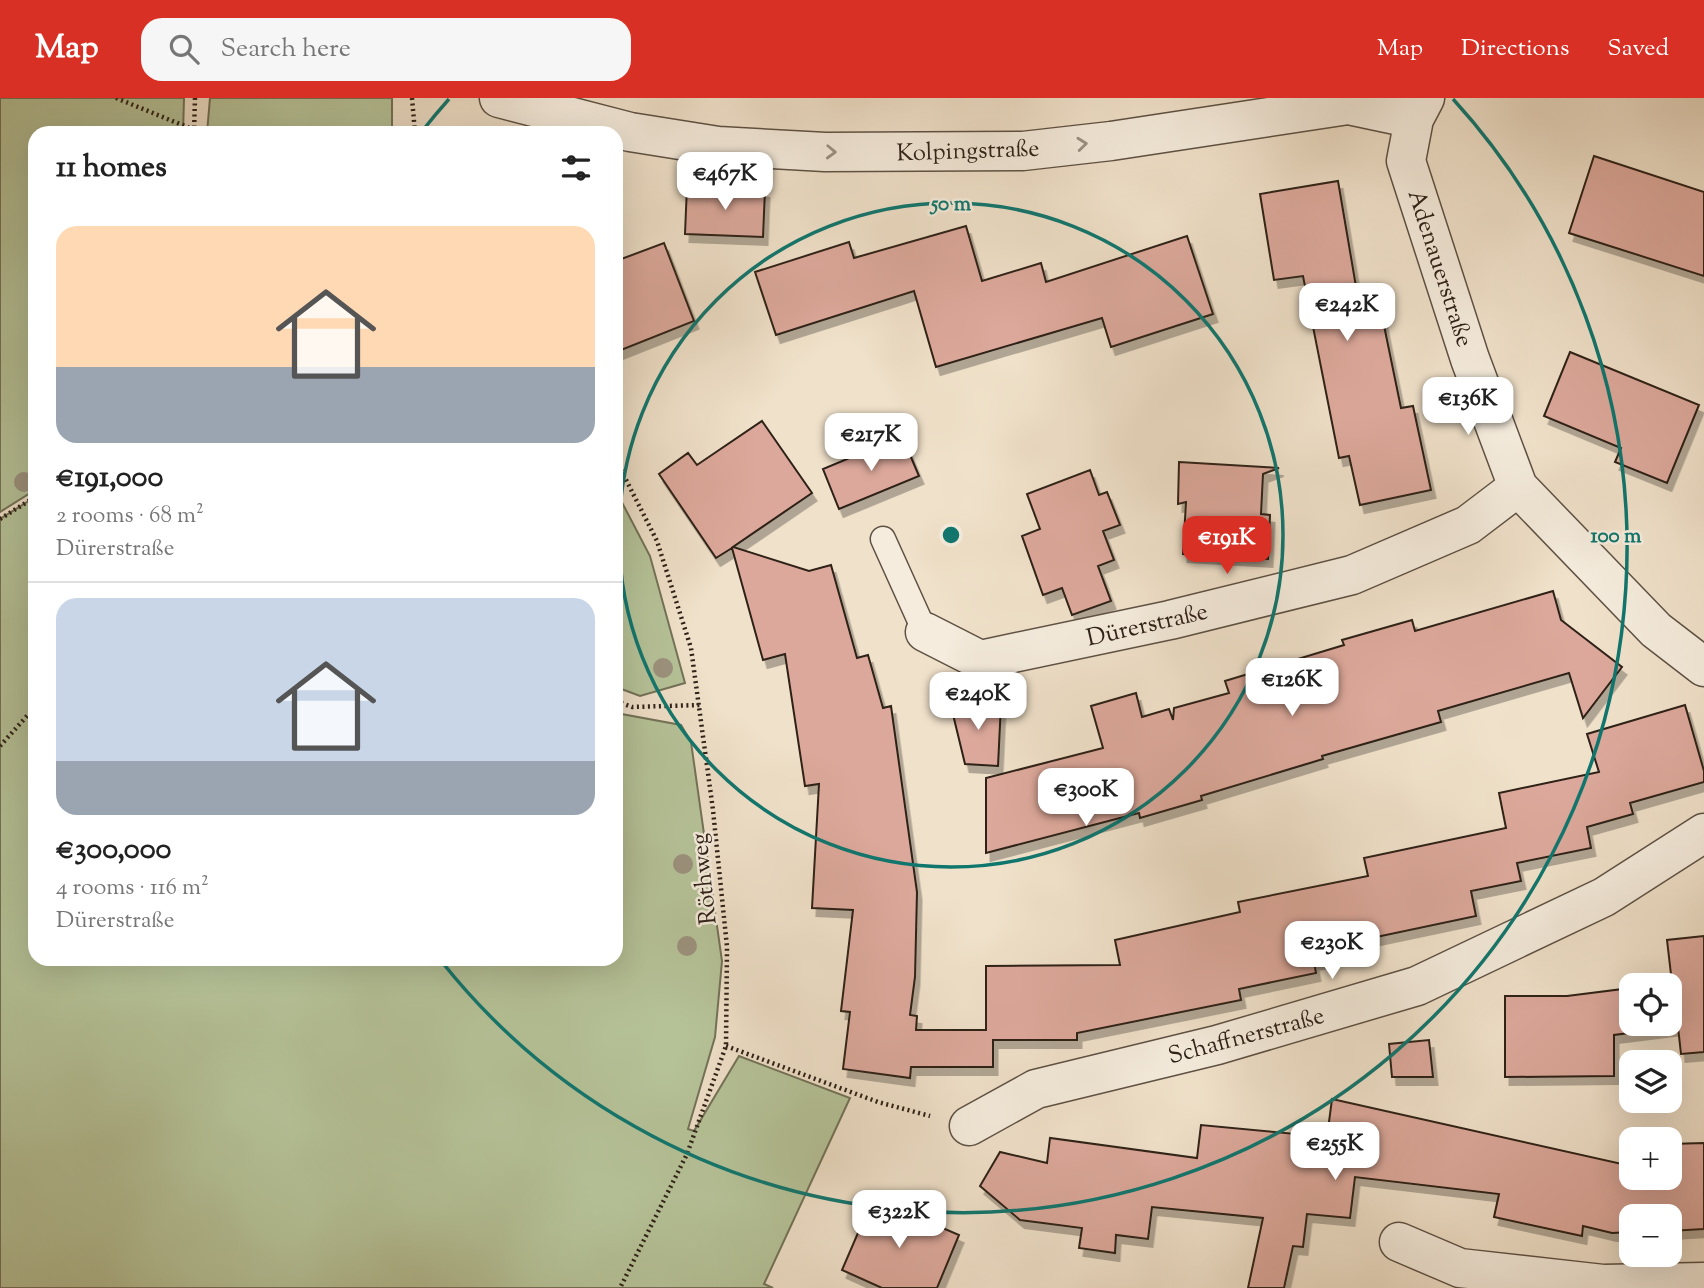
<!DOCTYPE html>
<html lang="en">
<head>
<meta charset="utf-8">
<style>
  :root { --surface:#fff; --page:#f6f6f6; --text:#222; --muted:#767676; --line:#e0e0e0; --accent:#d93025 }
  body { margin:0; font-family:"Sorts Mill Goudy",serif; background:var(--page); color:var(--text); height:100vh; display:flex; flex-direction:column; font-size:26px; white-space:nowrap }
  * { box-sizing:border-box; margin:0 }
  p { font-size:23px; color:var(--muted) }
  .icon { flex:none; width:38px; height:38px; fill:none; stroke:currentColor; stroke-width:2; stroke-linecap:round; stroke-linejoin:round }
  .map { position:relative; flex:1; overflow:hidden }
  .sheet { position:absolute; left:28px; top:28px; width:595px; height:840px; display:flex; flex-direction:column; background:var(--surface); border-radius:21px; box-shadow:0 7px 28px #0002 }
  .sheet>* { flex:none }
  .controls { position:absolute; left:1619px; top:875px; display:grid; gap:14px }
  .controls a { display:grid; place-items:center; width:63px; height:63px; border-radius:14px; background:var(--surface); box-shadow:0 7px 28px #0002; font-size:35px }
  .price { position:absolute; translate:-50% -60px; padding:0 16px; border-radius:14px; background:#fff; color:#222; font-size:23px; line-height:46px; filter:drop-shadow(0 2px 4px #0008) }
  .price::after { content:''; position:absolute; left:50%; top:42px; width:21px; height:16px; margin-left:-10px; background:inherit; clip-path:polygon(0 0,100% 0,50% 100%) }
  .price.on { background:var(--accent); color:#fff }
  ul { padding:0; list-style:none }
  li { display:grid; align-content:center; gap:14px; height:371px; padding:0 28px }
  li+li { border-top:2px solid var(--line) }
  li span { display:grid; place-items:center; height:217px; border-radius:21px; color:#555 }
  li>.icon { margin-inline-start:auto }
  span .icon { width:126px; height:126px; fill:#fffc; stroke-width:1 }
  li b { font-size:30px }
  h2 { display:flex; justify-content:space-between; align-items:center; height:84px; padding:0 28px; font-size:30px }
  header { display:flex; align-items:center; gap:42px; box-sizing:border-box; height:98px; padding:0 35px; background:var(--accent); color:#fff }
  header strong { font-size:33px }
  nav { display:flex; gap:38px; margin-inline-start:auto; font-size:24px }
  .search { width:490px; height:63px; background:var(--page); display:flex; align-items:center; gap:18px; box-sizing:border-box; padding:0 24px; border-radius:21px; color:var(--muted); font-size:26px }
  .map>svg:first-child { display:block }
</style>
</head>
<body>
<header>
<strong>Map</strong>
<div class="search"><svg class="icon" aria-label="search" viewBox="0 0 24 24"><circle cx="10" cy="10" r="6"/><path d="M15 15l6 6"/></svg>Search here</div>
<nav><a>Map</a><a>Directions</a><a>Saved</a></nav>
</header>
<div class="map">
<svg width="1704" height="1190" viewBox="0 0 1704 1190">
  <defs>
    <filter id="shadow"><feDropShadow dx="4.5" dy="8" stdDeviation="0" flood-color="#0004"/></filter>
  </defs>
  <rect width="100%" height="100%" fill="#f0e1ca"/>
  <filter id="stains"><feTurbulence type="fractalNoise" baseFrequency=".00286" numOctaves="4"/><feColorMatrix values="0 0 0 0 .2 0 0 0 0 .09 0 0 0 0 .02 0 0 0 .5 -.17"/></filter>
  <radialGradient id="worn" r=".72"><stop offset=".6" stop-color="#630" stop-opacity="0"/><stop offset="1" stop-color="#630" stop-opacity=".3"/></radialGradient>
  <path fill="#b6c399" stroke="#727258" stroke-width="2" d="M0 0H184L183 35H35V392L0 414Z
    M210 0H392V35H207Z
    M616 393 650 458 685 585 640 598 616 589Z
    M35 399V861H616V615L681 627 691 644 722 863 715 939 688 1031 694 1033 739 958 850 1000 764 1186 773 1190H0V421Z"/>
  <path fill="#dca89b" stroke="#2e2118" stroke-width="2" filter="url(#shadow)" d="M1594 58 1704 94V178L1569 135Z
    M1338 83 1360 212 1380 208 1401 310 1413 308 1431 392 1360 407 1349 358 1339 360 1303 178 1274 182 1260 96Z
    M687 88 765 92 763 139 685 136Z
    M966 128 982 183 1041 165 1046 184 1187 138 1213 216 1111 249 1102 220 936 269 914 193 776 237 755 174 849 144 854 160Z
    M664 145 694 223 616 254V163Z
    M1570 254 1699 307 1667 385 1615 364 1621 350 1544 318Z
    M762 323 812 395 733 449 809 473 831 467 857 560 868 557 883 610 891 608 917 794 915 879 910 917 917 918 916 932H986V868L1120 867 1115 842 1240 814 1238 804 1368 778 1364 760 1506 730 1499 695 1599 674 1587 636 1685 607 1704 673V684L1630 705 1633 716 1587 729 1591 750 1517 765 1521 783 1471 793 1476 818 1362 842 1364 854 1314 864 1316 875 1239 891 1241 902 1077 935V942H993V969H911L910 980 843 971 850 914 841 913 853 812 812 810 819 686 805 688 785 556 763 562 732 450 716 460 659 376 688 355 697 367Z
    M902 338 919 378 839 411 823 371Z
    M1179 364 1279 370 1263 376 1261 416 1270 417 1268 461 1183 456 1186 404 1178 406Z
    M1090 372 1099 397 1107 394 1120 427 1103 433 1114 462 1098 468 1111 503 1072 517 1062 490 1043 497 1022 438 1040 431 1027 396Z
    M1553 493 1561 522 1622 569 1583 620 1569 575 1438 613 1441 624 1322 658 1323 661 1201 698 1202 702 1140 720 1139 715 986 755V680L1103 650 1091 608 1136 595 1142 619 1169 611 1173 622 1174 610 1229 595 1225 583 1344 547 1342 542 1412 522 1415 533Z
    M950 604 1001 606 998 668 965 666Z
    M1704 838V954L1681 956 1678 929 1614 937V978L1505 979V898H1567L1631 890V926H1670V887H1656L1672 885 1667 842Z
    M1429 942 1433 979H1392L1389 946Z
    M1332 1001 1631 1068V1080H1670V1046L1704 1045V1131L1670 1133V1118H1631V1134L1612 1135 1583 1128 1582 1138 1494 1119 1499 1096 1355 1079 1350 1120 1307 1116 1303 1149 1293 1148 1284 1190H1248L1263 1120 1152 1109 1148 1141 1116 1137 1115 1155 1079 1150 1082 1130 1020 1122 980 1088 1000 1054 1047 1065 1050 1040 1197 1060 1201 1027 1327 1039Z
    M873 1100 959 1137 937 1190H882L842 1172Z"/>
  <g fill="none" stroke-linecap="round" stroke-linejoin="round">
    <defs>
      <path id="service" d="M883 441 925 534"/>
      <path id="minor" d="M499 0 630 34 718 48 825 54 1023 53 1111 43 1348 7 1414 21
        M1425 0 1414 21 1406 63 1470 261 1518 389 1656 532 1704 569
        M925 534 980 562 1170 522 1352 477 1468 427 1518 389
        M969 1028 1036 991 1217 947 1417 888 1604 799 1704 735
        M1399 1144 1460 1170 1603 1186 1704 1184"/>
    </defs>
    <use href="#service" stroke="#5e5144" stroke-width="27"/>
    <use href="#minor" stroke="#5e5144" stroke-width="41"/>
    <path stroke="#2e2118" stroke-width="4.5" stroke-dasharray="2 3.5" stroke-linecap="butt" d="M116 0 202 35
      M412 0 415 35
      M194 35 195 0
      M616 362 657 443 691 550 713 712 727 849 726 948 687 1056 620 1190
      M0 421 35 399
      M616 603 632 609 700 607
      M0 648 35 609
      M726 948 878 1004 930 1018"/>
    <use href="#service" stroke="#f5ecdd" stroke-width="24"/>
    <use href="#minor" stroke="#f5ecdd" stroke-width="38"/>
  </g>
  <g fill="#9c927e">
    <circle cx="24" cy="384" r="10"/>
    <circle cx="663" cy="570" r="10"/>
    <circle cx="683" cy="766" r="10"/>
    <circle cx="687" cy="848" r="10"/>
  </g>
  <defs><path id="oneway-chevron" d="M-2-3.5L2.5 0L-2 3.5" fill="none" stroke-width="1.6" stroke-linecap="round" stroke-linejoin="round" transform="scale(1.75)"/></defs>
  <g stroke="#9b9184">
    <use href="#oneway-chevron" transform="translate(1082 46) rotate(-6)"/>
    <use href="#oneway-chevron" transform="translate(831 54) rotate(2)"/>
  </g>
  <g fill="none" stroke="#0f766e" stroke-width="3.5">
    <circle cx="951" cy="437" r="332"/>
    <path d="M423 32A665 665 0 0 1 449 1M1453 1A665 665 0 1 1 442 864"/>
  </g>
  <g text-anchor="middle" stroke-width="5" stroke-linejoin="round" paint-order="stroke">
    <g font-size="24" fill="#2e2118" stroke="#f5ecdd">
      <text transform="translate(968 52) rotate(-2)" y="8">Kolpingstraße</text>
      <text transform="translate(1441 170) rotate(72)" y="8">Adenauerstraße</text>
      <text transform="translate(1147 526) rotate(-13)" y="8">Dürerstraße</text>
      <text transform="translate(703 781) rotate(-96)" y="8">Röthweg</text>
      <text transform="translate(1246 937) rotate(-15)" y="8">Schaffnerstraße</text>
    </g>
  </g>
  <circle cx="951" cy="437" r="10" fill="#0f766e" stroke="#f5ecdd" stroke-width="3.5"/>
  <g font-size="21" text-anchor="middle" font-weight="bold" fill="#0f766e" stroke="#f5ecdd" stroke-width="5" stroke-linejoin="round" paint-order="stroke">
    <text x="951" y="112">50 m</text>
    <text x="1616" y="444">100 m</text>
  </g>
  <rect width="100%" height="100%" filter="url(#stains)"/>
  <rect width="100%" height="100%" fill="url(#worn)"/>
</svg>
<div class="controls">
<a><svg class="icon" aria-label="locate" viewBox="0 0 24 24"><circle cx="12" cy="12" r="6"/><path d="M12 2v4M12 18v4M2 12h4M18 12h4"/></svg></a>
<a><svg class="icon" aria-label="layers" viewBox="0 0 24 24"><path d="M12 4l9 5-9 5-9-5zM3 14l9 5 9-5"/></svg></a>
<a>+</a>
<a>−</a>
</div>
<b class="price" style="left:725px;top:114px">€467K</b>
<b class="price" style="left:1347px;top:245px">€242K</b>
<b class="price" style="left:1468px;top:339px">€136K</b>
<b class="price" style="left:871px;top:375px">€217K</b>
<b class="price on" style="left:1227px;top:478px">€191K</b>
<b class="price" style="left:1292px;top:620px">€126K</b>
<b class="price" style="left:978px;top:634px">€240K</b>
<b class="price" style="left:1086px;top:730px">€300K</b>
<b class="price" style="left:1332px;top:883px">€230K</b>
<b class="price" style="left:1335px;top:1084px">€255K</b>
<b class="price" style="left:899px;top:1152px">€322K</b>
<section class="sheet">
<h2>11 homes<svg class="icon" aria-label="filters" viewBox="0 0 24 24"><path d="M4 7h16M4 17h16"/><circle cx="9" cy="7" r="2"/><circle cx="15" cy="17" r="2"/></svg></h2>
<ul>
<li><span style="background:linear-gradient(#ffd9b3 65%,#9aa5b1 0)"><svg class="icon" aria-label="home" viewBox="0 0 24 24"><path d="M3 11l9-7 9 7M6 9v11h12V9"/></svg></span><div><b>€191,000</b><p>2 rooms · 68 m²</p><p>Dürerstraße</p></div></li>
<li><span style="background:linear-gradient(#c9d6e8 75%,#9aa5b1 0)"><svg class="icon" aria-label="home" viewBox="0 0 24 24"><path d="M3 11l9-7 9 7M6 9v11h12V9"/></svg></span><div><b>€300,000</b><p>4 rooms · 116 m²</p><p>Dürerstraße</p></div></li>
</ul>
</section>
</div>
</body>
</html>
